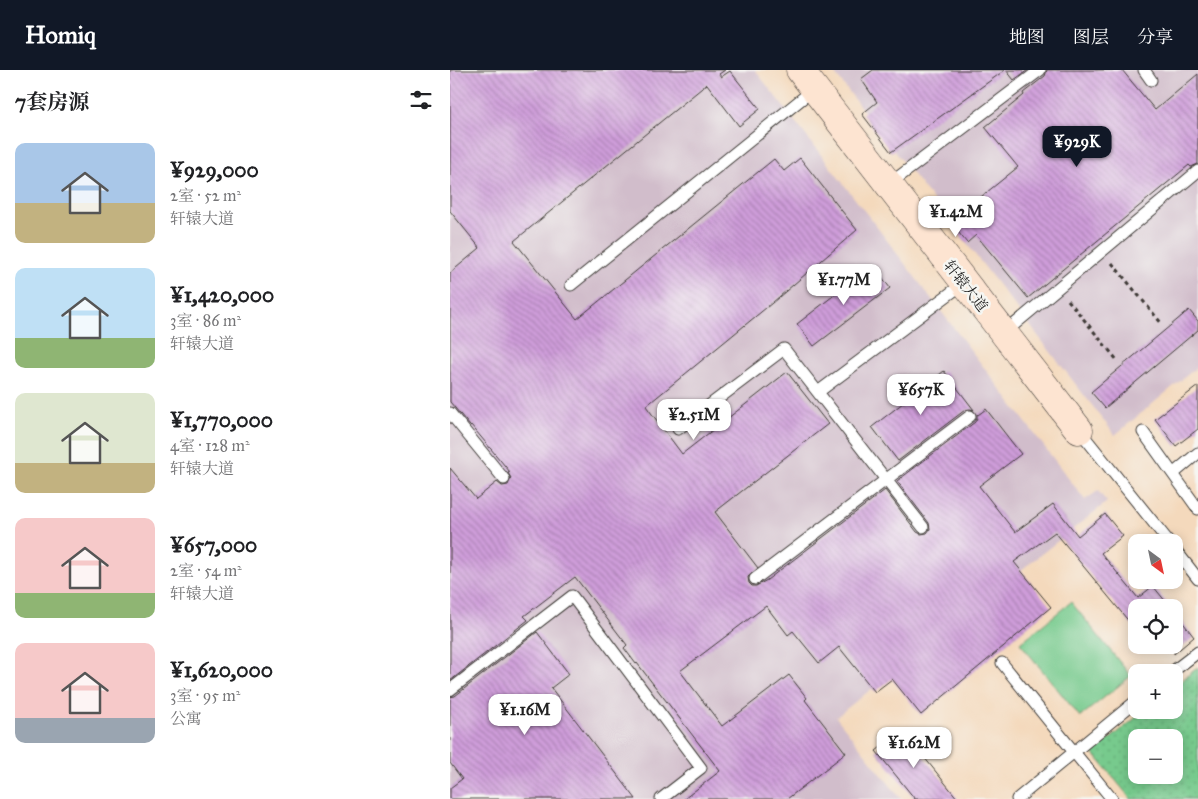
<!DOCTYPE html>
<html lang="zh">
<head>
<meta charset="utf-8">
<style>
  :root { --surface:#fff; --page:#f6f6f6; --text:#202124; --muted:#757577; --accent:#111827 }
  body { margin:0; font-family:"IM FELL Great Primer","Noto Serif SC",serif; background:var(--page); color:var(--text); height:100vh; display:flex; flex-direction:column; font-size:19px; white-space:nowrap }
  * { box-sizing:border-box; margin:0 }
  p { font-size:16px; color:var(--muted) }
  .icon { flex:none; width:28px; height:28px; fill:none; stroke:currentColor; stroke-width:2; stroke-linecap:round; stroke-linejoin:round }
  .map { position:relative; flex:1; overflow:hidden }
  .panel { display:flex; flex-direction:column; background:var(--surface); width:450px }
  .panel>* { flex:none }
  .needle { width:32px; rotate:147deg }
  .buttons { position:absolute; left:678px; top:464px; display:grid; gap:10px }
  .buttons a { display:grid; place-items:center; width:55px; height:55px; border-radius:10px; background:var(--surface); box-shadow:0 2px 12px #0003; font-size:25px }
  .price { position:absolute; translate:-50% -42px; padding:0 11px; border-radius:10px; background:#fff; color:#222; font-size:16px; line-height:32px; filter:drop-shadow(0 1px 2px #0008) }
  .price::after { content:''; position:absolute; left:50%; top:30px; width:15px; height:11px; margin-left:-8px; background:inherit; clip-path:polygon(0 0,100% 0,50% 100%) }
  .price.current { background:var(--accent); color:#fff }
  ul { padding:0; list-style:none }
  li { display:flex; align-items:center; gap:15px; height:125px; padding:0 15px }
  li span { display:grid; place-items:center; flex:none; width:140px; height:100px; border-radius:10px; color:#555 }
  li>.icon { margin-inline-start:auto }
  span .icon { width:60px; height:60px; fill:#fffc; stroke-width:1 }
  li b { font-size:21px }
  h2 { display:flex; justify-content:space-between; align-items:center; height:60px; padding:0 15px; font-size:21px }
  header { display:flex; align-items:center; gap:30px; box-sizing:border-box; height:70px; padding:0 25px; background:var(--accent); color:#fff }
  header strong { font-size:24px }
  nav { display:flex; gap:28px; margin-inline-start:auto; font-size:18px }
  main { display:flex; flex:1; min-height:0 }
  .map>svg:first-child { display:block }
</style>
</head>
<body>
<header>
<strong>Homiq</strong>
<nav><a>地图</a><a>图层</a><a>分享</a></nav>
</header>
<main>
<section class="panel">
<h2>7套房源<svg class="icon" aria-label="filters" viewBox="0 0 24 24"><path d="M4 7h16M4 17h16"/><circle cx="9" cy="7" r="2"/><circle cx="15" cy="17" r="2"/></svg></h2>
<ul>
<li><span style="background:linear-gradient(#a9c7e8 60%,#c2b280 0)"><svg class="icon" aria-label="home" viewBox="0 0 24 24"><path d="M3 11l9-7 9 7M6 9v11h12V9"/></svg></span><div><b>¥929,000</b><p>2室 · 52 m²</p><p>轩辕大道</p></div></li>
<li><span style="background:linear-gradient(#bfe0f5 70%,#8fb573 0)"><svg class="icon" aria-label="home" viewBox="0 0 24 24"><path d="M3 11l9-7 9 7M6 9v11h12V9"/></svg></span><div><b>¥1,420,000</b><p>3室 · 86 m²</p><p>轩辕大道</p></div></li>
<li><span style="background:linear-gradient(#dfe7d0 70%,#c2b280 0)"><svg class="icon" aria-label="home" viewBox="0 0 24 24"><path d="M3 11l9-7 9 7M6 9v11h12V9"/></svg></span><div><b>¥1,770,000</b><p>4室 · 128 m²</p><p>轩辕大道</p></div></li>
<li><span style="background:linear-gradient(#f6c9c9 75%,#8fb573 0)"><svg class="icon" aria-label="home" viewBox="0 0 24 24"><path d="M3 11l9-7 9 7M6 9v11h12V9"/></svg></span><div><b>¥657,000</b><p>2室 · 54 m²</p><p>轩辕大道</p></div></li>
<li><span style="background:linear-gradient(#f6c9c9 75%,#9aa5b1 0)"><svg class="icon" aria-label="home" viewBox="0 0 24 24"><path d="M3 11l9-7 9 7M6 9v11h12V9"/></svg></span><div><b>¥1,620,000</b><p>3室 · 95 m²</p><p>公寓</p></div></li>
</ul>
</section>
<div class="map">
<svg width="748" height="729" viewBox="0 0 748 729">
  <defs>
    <pattern id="grass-dots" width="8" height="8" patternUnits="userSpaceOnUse" patternTransform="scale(1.25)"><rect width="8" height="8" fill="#77ca8d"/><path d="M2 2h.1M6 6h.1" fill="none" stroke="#66ad79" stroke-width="1.8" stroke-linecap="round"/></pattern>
    <pattern id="building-back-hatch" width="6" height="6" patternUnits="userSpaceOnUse" patternTransform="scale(1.25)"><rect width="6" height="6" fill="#cf9dda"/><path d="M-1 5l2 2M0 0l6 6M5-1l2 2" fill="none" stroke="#a77fb0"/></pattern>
  </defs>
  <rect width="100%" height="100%" fill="#f6f6f2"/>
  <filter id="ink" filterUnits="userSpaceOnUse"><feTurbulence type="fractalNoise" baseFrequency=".02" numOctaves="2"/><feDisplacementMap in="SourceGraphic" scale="10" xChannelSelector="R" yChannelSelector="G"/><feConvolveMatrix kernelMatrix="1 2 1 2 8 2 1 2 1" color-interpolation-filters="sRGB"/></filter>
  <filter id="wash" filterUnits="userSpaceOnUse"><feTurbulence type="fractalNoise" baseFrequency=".0096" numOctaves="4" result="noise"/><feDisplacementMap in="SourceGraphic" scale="20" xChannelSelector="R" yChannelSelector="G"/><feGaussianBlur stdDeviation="1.12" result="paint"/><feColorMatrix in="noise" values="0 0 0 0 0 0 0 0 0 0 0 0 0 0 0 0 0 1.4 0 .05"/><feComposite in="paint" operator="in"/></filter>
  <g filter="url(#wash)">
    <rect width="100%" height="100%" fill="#f4d9bc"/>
    <path fill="#d1bdcb" d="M0 0H305L423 152 635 430 648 421 657 432 386 647 451 729H0Z
      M382 0H748V296L665 365Z"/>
    <path fill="url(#grass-dots)" stroke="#4a7354" fill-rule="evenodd" d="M748 597V729H681L643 683 695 640H724V617ZM686 668H724V705H686Z"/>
    <path fill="#77ca8d" stroke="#4a7354" d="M621 532 681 606 630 647 570 573Z"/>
    <g id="blocks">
      <path fill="url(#building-back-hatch)" d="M0 0H275L269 4 271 7 280 1 310 39 289 56 257 14 64 171 127 249 324 89 334 101 350 88 407 160 322 233 196 336 232 384 337 302 378 354 265 442 308 498 298 507 299 513 302 516H306L317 510 435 420 467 462 471 464 477 463 480 459 479 453 447 411 525 352 527 348V344L528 345 536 339 571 384 529 416 565 462 603 434 628 466 655 444 673 466 651 483 688 528 703 516 721 538H686V560L605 462 564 492 601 537 471 645 442 609 425 622 389 577 369 593 343 561 338 565 316 536 230 601 272 656 339 605 357 628 355 630 396 683 337 729H234L270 701 187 593 186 594 174 578 177 575 125 507 74 546 78 550 0 611V398L26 429 47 412 52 416 58 415 61 408 58 403 60 402 21 355 20 356 0 332V203L30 178 0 141Z
        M423 0H555L441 82 412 44 427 32 411 9Z
        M556 0H578L564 10Z
        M597 0H672L705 40 748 4V94L741 97 739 95 578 228 526 165 517 173 500 152 568 97 535 57 574 25 573 23 595 6Z
        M423 195 440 218 364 276 347 254Z
        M739 240 748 251V260L655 338 641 322Z
        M494 301 524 340 520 339 515 340 448 391 422 357Z
        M748 316V359L726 376 705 349Z
        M724 541 744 567 724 584Z
        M87 562 119 604 101 618 186 729H0V718L12 709 0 693V627L5 626Z
        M452 660 508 729H465L426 681Z"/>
    </g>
  </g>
  <g filter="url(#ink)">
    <use href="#blocks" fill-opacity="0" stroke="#3c3834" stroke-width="1"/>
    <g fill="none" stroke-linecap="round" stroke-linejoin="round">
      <defs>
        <path id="lane" d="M694 0 701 10
          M438 115 590 0
          M121 215 364 19
          M554 263 748 101
          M368 322 514 213
          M0 343 54 409
          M228 359 334 279 473 457
          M629 360 719 472
          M693 362 748 439
          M723 404 748 383
          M724 478 748 509
          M305 509 520 346
          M552 593 662 729
          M722 602 748 582
          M0 620 122 526 251 698 211 729
          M567 729 686 631"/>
        <path id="secondary" d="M350 0 629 360"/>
      </defs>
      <use href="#lane" stroke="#3c3834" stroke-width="13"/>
      <use href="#secondary" stroke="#3c3834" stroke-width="29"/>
      <path stroke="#3c3834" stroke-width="3" stroke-dasharray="4 4" stroke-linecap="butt" d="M662 193 712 254
        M618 230 667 290"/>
      <use href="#lane" stroke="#fff" stroke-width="11"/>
      <use href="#secondary" stroke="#fde4d1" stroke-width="28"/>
    </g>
  </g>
  <g text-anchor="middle" stroke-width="5" stroke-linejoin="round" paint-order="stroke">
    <g font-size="15" fill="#1c1c1c" stroke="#f6f6f2">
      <text transform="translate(516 216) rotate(52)" y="5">轩辕大道</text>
    </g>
  </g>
</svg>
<div class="buttons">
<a><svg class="needle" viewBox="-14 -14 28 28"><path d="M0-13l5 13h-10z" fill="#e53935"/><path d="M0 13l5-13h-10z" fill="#757577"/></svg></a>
<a><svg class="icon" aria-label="locate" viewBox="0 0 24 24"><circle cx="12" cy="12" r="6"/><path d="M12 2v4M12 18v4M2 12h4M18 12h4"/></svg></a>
<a>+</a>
<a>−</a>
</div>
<b class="price current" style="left:627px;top:98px">¥929K</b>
<b class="price" style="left:506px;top:168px">¥1.42M</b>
<b class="price" style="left:394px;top:236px">¥1.77M</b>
<b class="price" style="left:471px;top:346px">¥657K</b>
<b class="price" style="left:244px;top:371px">¥2.51M</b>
<b class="price" style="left:75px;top:666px">¥1.16M</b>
<b class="price" style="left:464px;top:699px">¥1.62M</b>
</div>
</main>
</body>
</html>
